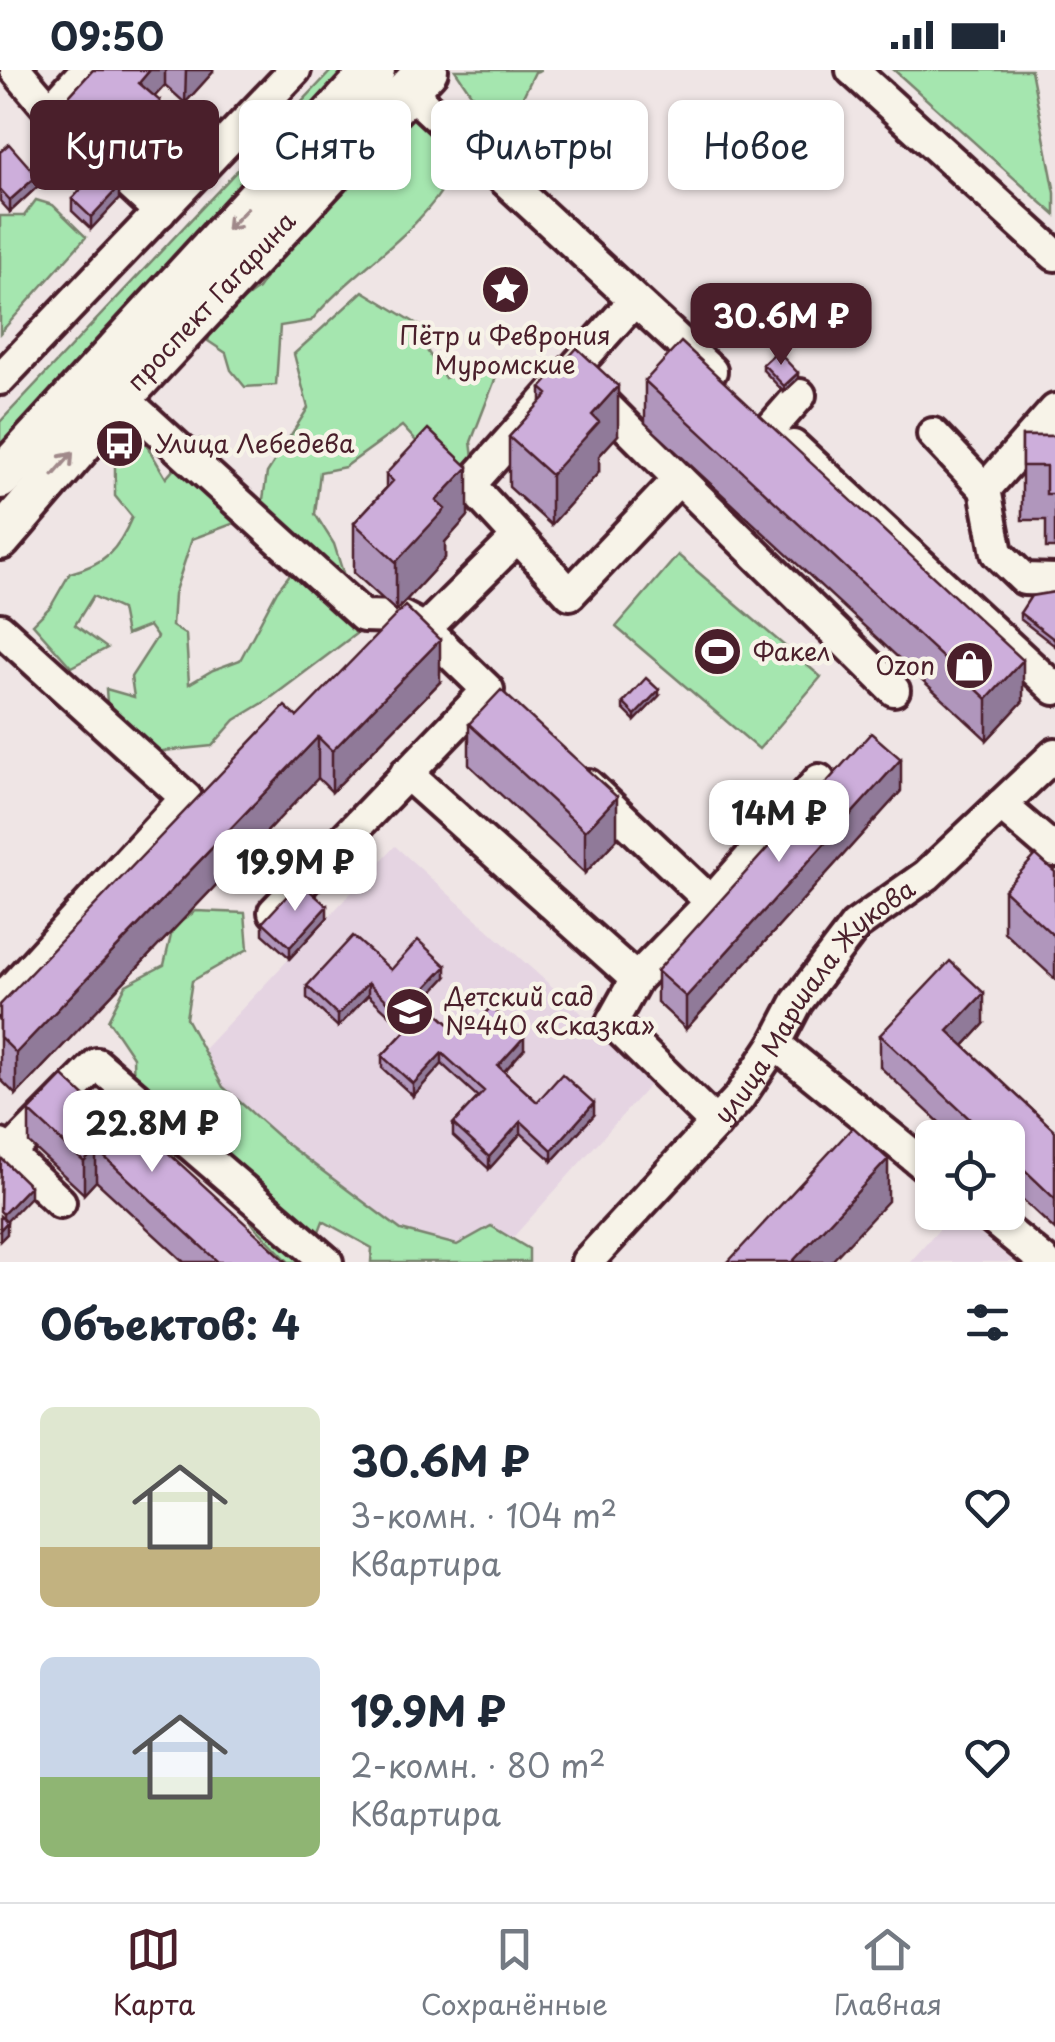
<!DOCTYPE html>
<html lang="ru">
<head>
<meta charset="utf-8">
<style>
  :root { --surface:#fff; --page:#f2f2f3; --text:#1f2937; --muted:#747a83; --line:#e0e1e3; --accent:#4a1f2b }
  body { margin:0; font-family:"Playpen Sans",sans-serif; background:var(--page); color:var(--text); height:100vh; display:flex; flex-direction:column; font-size:38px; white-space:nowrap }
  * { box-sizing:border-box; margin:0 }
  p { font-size:32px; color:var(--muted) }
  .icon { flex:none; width:55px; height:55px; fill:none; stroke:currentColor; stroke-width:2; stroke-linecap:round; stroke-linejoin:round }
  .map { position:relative; height:1192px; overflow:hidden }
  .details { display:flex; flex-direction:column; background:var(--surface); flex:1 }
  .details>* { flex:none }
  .banner { position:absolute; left:30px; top:30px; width:995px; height:90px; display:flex; gap:20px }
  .controls { position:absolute; left:915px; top:1050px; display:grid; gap:20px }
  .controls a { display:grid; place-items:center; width:110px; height:110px; border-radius:15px; background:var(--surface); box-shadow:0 2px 8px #0004; font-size:50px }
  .price { position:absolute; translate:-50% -85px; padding:0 22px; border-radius:20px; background:#fff; color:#222; font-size:32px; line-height:65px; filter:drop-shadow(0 2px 5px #0008) }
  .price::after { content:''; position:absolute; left:50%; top:60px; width:30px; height:22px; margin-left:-15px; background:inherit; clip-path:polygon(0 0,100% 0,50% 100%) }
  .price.active { background:var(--accent); color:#fff }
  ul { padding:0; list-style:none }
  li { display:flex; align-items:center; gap:30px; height:250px; padding:0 40px }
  li span { display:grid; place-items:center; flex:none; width:280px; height:200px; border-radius:15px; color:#555 }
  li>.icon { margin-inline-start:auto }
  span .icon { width:120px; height:120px; fill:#fffc; stroke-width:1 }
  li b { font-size:42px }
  h2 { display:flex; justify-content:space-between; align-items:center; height:120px; padding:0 40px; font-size:42px }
  .tag { padding:0 35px; border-radius:15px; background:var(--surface); box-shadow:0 2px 8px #0004; font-size:35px; line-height:90px }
  .tag.active { background:var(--accent); color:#fff }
  .status { display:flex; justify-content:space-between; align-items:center; height:70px; padding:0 50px; background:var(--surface); direction:ltr }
  .status svg { height:28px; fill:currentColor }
  .dock { display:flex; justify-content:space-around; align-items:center; height:140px; border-top:2px solid var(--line); background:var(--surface); font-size:28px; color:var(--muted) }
  .dock a { display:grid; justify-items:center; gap:5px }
  .dock .active { color:var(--accent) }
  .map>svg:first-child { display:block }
</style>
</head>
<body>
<div class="status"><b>09:50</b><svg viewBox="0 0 49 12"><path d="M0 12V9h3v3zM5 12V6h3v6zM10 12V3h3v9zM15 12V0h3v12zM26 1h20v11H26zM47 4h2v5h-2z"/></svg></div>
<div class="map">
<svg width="1055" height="1192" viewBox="0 0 1055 1192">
  <rect width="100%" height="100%" fill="#efe5e5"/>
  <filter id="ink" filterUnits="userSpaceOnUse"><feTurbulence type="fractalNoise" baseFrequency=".01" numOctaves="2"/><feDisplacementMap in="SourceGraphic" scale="20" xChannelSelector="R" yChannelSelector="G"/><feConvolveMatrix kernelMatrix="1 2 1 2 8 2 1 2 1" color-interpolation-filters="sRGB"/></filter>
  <g filter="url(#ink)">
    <path fill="#e5d4e2" d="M395 776 655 1009 491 1192H409L191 993Z
      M954 1143 1015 1192H910Z"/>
    <path fill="#a5e6af" stroke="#78826d" stroke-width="2.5" d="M332 0H349L187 172 0 379V352Z
      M455 0H541L535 2 514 45 494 75 474 28Z
      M894 0H1031L1055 123V145Z
      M424 23 463 58C460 72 458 91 452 104 418 167 354 198 311 251L280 256 276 315 245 317 231 300 226 283 208 271 213 252 258 219 292 170 361 89 396 65Z
      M36 130 53 135 86 167 0 263V146H24Z
      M363 221 427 260 424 276 445 308 503 289 471 372 475 403 465 424 402 356 345 397 320 402 315 444 334 474 361 560 268 630 235 650 212 676 143 683 108 647 106 619 134 627 131 607 157 567 149 556 126 565 121 539 93 526 75 555 107 578 71 597 33 554 51 536 70 503C105 494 118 480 132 447L115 426V391L133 370 146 374 166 408 200 369 223 401 240 451 192 469 174 524 172 556 186 565 189 614 213 600 240 590 277 521 294 499 258 462 267 403 308 338 294 284Z
      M678 485 821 607 759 679 616 557Z
      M196 841 245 843 248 879 192 911 186 948 223 1017 288 1075 401 1160 457 1175 491 1156 529 1179V1192H371L372 1178 323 1151 307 1192H289L255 1157 234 1126 135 1058 133 987 108 950 126 915 164 895 173 857Z"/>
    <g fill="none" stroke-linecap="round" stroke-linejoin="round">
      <defs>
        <g id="minor">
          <path d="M16 0 50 40"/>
          <path d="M852 0 1055 185"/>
          <path d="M408 20 711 301"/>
          <path d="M69 58 50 40 86 0"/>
          <path d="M104 90 160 142"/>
          <path d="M0 309 295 0"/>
          <path d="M122 327 363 546 402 547 425 559 488 620 274 842"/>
          <path d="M1055 340 985 419 997 483 1024 509 1055 510"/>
          <path d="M772 357 800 325"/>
          <path d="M933 364 985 419"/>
          <path d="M793 376 1055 619"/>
          <path d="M679 409 894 620"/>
          <path d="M518 467 470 415 634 231"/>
          <path d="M0 559 186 728 0 931"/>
          <path d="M425 559 518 467 570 524 679 409 591 321"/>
          <path d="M406 703 636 909 612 952 716 1054"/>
          <path d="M588 715 711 832"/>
          <path d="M1001 735 1055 781"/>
          <path d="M636 909 711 832 819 710"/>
          <path d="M775 974 932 1101"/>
          <path d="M0 1075 60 1132"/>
          <path d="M9 1083 97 994 327 1192"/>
          <path d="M984 1142 1045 1192"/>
          <path id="s1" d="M587 1192 739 1028 775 974 797 932 855 856 927 805 1055 684"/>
        </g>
        <g id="major">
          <path d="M0 408 374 0"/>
          <path id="s2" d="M0 469 122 327 427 0"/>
        </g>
      </defs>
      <use href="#minor" stroke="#4a1f2b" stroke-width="38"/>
      <use href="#major" stroke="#4a1f2b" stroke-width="48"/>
      <use href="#minor" stroke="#f7f3e8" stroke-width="30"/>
      <use href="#major" stroke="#f7f3e8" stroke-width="40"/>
    </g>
    <path fill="#b096bc" stroke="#4a1f2b" stroke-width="2.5" d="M93 0H213V2L185 33 165 15 154 27 160 63 129 97 111 82 97 97 62 65V34Z
      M0 82 37 117 10 142 0 131Z
      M72 129H119L91 159 72 141Z
      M763 294 798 309 784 322 763 300Z
      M645 311 1023 631 987 670 645 353Z
      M541 318 618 365 599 386V402L551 455 509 417V367L541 332Z
      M1022 366H1055V478H1046V450H1022Z
      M386 404 468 446 445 472V488L396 541 354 503V453L386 418Z
      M1055 522V576L1020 549V543Z
      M440 612 332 722 318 708 16 1025 0 1009V935L297 647Z
      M659 626 635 651 623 639V633Z
      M469 654 617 769 585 803 469 695Z
      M901 721 686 959 657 932V901Z
      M1055 802V909L1004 862V820Z
      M327 848 290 888 263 864V852Z
      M446 907 424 931 463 967 524 979 504 1002 537 1032 594 1045 552 1091 521 1063 489 1099 453 1066V1054L478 1027 442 994 413 1026 382 998V986L406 960 368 925 338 957 307 928V916Z
      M984 954 964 976 1055 1061V1160L1008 1116V1068H956L880 997V965Z
      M29 1041 128 1067 287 1192H184L96 1111 84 1124 29 1073Z"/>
    <path fill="#907a99" stroke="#4a1f2b" stroke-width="2.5" d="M150 0H165V15L139 44V13Z
      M186 0H213V2L185 33Z
      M160 31V63L129 97V66Z
      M111 50V82L97 97V65Z
      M37 106V117L10 142V130Z
      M119 117V129L91 159V147Z
      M798 303V309L784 322V316Z
      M618 316V365L599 386V402L551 455V405L592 345Z
      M468 397V446L445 472V488L396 541V492L436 431Z
      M440 570V612L332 722V681Z
      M1023 590V631L987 670V629Z
      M659 620V626L635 651V645Z
      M318 667V708L16 1025V983Z
      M901 689V721L686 959V927Z
      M617 727V769L585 803V761Z
      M327 836V848L290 888V877Z
      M446 896V907L418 937V926Z
      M368 913V925L338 957V945Z
      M984 923V954L948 993V961Z
      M524 967V979L498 1008V996Z
      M442 983V994L413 1026V1014Z
      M594 1033V1045L552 1091V1080Z
      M521 1051V1063L489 1099V1087Z
      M96 1079V1111L84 1124V1092Z
      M888 1089V1131L831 1192H792Z
      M30 1116V1127L3 1155V1144Z
      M7 1152V1164L0 1171V1160Z"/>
    <path fill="#cdaedb" stroke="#4a1f2b" stroke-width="2.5" d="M93 0H150L139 13 160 31 129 66 111 50 97 65 62 34Z
      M9 74 37 106 10 130 0 119V82Z
      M100 99 119 117 91 147 72 129Z
      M681 272 1023 590 987 629 645 311Z
      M577 278 618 316 592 345 599 352 551 405 509 367 548 324 541 318Z
      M777 281 798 303 784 316 763 294Z
      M428 359 468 397 436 431 445 439 396 492 354 453 393 411 386 404Z
      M1022 366H1055V424H1046V396H1022Z
      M1055 522V570L1020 543 1031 526Z
      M405 536 440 570 332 681 318 667 16 983 0 967V935L285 636 297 647Z
      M646 608 659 620 635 645 623 633Z
      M501 620 617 727 585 761 469 654Z
      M871 663 901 689 686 927 657 901Z
      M1036 785 1055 802V867L1004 820Z
      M300 812 327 836 290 877 263 852Z
      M353 866 391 900 418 870 446 896 418 926 463 967 491 937 524 967 498 996 537 1032 562 1004 594 1033 552 1080 521 1051 489 1087 453 1054 484 1021 442 983 413 1014 382 986 412 954 368 913 338 945 307 916Z
      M950 891 984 923 948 961 1055 1061V1129L1008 1084V1068H990L880 965Z
      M63 1006 128 1067 138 1055 287 1192H218L96 1079 84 1092 29 1041Z
      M853 1057 888 1089 792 1192H728Z
      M1 1088 30 1116 3 1144 0 1141Z
      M0 1146 7 1152 0 1160Z"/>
    <defs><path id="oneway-shaft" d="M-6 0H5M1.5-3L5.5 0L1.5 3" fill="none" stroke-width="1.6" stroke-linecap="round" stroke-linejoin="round" transform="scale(2.5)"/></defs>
    <g stroke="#a0898a">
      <use href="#oneway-shaft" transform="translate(237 149) rotate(133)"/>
      <use href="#oneway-shaft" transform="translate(63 394) rotate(-49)"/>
    </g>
  </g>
  <defs>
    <symbol id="sight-disc" viewBox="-11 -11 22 22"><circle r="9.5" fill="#4a1f2b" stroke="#f7f3e8"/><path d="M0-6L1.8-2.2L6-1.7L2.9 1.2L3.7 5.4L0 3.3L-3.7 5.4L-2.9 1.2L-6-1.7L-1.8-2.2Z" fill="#fff"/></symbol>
    <symbol id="bus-disc" viewBox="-11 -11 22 22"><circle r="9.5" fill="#4a1f2b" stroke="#f7f3e8"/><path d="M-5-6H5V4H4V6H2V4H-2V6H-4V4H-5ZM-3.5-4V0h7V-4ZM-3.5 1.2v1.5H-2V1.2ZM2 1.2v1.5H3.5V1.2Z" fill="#fff"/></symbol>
    <symbol id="stadium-disc" viewBox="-11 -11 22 22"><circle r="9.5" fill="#4a1f2b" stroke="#f7f3e8"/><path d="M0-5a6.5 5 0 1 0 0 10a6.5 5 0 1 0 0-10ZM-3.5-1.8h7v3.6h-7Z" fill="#fff"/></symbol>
    <symbol id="shop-disc" viewBox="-11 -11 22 22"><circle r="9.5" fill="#4a1f2b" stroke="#f7f3e8"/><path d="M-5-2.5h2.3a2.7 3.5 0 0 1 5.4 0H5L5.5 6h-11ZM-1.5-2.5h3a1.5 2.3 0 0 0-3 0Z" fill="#fff"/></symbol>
    <symbol id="school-disc" viewBox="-11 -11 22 22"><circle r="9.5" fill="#4a1f2b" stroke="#f7f3e8"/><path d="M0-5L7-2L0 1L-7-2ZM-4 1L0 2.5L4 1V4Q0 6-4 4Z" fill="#fff"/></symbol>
  </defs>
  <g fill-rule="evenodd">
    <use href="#sight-disc" x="478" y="192" width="55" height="55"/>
    <use href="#bus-disc" x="92" y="346" width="55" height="55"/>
    <use href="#stadium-disc" x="690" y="554" width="55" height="55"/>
    <use href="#shop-disc" x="942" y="568" width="55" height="55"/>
    <use href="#school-disc" x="382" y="914" width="55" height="55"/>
  </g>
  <g text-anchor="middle" stroke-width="9" stroke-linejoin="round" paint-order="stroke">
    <g font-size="25" fill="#4a1f2b" stroke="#f7f3e8">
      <text dy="9" stroke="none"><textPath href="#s2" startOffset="318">проспект Гагарина</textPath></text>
      <text dy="9" stroke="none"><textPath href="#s1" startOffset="348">улица Маршала Жукова</textPath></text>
    </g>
    <g font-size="25" fill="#4a1f2b" stroke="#f7f3e8" text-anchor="start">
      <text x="505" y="275" text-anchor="middle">Пётр и Феврония<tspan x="505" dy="29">Муромские</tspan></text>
      <text x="155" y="383">Улица Лебедева</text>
      <text x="753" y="591">Факел</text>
      <text x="935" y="605" text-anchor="end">Ozon</text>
      <text x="445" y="936">Детский сад<tspan x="445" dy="29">№440 «Сказка»</tspan></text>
    </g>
  </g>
</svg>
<div class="controls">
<a><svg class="icon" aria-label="locate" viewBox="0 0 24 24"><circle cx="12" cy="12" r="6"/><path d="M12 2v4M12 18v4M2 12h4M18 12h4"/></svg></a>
</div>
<b class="price active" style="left:781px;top:298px">30.6M ₽</b>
<b class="price" style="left:779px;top:795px">14M ₽</b>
<b class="price" style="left:295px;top:844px">19.9M ₽</b>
<b class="price" style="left:152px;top:1105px">22.8M ₽</b>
<div class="banner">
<a class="tag active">Купить</a>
<a class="tag">Снять</a>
<a class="tag">Фильтры</a>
<a class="tag">Новое</a>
</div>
</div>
<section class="details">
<h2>Объектов: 4<svg class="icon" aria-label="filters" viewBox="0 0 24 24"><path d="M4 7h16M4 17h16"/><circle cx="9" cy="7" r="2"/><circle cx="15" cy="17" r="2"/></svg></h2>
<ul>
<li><span style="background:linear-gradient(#dfe7d0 70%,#c2b280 0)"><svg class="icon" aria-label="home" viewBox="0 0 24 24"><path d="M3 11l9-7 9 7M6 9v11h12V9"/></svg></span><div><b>30.6M ₽</b><p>3-комн. · 104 m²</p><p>Квартира</p></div><svg class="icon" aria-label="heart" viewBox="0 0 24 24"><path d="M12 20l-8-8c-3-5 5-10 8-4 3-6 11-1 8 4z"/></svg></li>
<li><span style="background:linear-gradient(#c9d6e8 60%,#8fb573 0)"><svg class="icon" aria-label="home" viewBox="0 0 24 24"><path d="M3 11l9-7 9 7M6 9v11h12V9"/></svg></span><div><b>19.9M ₽</b><p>2-комн. · 80 m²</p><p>Квартира</p></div><svg class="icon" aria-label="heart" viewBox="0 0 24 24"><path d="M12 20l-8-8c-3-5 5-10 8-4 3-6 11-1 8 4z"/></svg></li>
</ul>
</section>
<nav class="dock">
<a class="active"><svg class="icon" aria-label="map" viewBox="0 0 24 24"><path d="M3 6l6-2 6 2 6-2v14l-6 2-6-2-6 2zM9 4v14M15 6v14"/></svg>Карта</a>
<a><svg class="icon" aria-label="saved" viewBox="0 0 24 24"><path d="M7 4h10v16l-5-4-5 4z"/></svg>Сохранённые</a>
<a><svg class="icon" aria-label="home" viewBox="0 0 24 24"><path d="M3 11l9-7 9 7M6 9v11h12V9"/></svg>Главная</a>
</nav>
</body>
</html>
